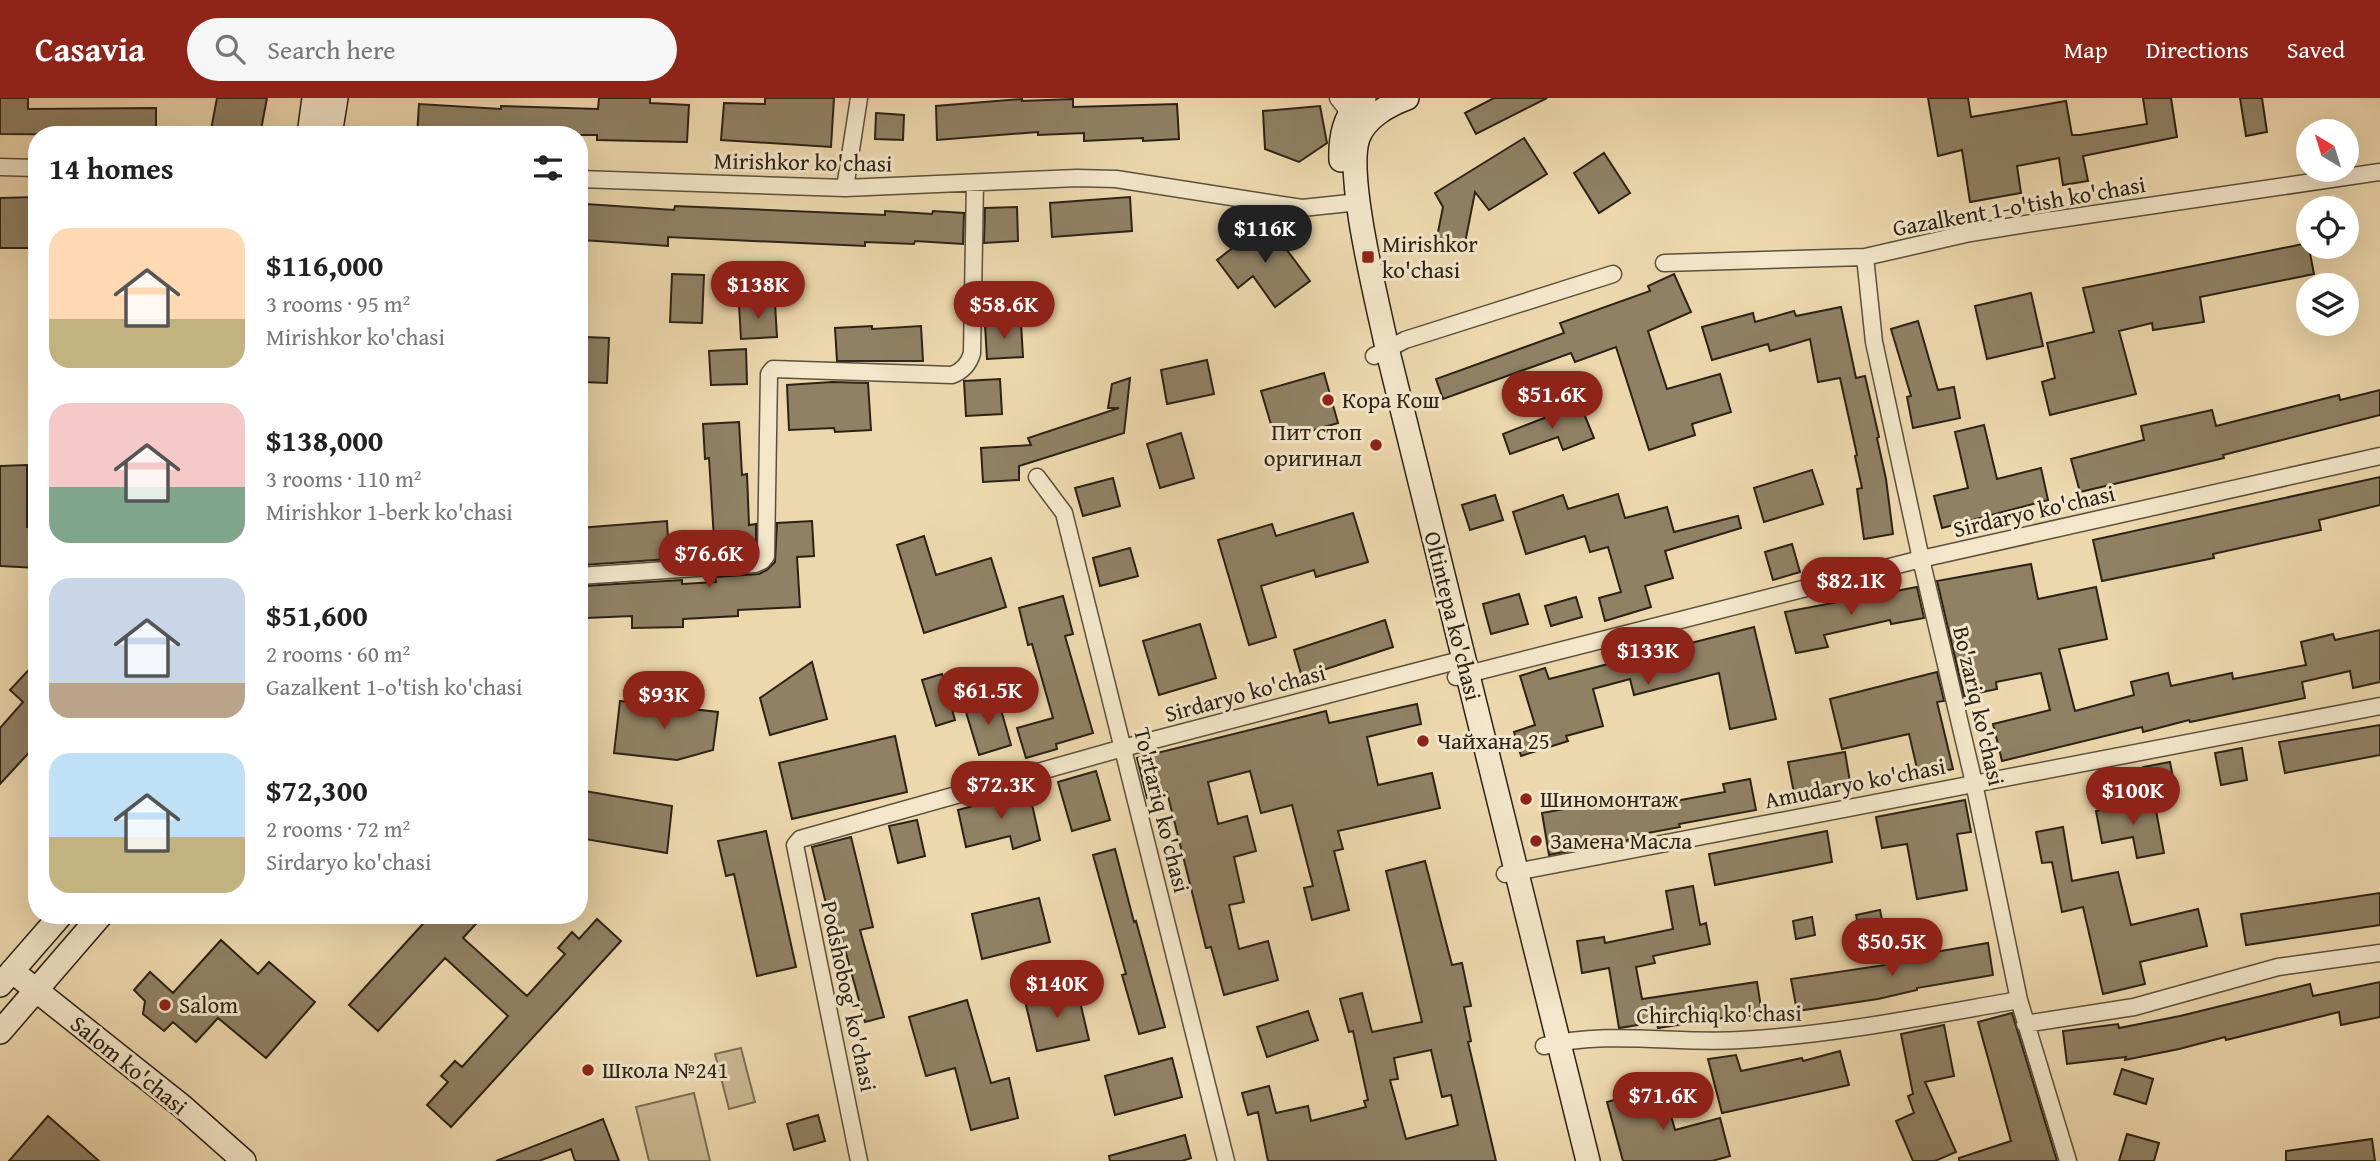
<!DOCTYPE html>
<html lang="en">
<head>
<meta charset="utf-8">
<style>
  :root { --surface:#fff; --page:#f6f6f6; --text:#222; --muted:#767676; --accent:#8f2418 }
  body { margin:0; font-family:"Gentium Book Plus",serif; background:var(--page); color:var(--text); height:100vh; display:flex; flex-direction:column; font-size:26px; white-space:nowrap }
  * { box-sizing:border-box; margin:0 }
  p { font-size:23px; color:var(--muted) }
  .icon { flex:none; width:38px; height:38px; fill:none; stroke:currentColor; stroke-width:2; stroke-linecap:round; stroke-linejoin:round }
  .map { position:relative; flex:1; overflow:hidden }
  .drawer { position:absolute; left:28px; top:28px; width:560px; height:798px; display:flex; flex-direction:column; background:var(--surface); border-radius:28px; box-shadow:0 7px 28px #0002 }
  .drawer>* { flex:none }
  .needle { width:46px; rotate:322deg }
  .tools { position:absolute; left:2296px; top:21px; display:grid; gap:14px }
  .tools a { display:grid; place-items:center; width:63px; height:63px; border-radius:50%; background:var(--surface); box-shadow:0 7px 28px #0002; font-size:35px }
  .price { position:absolute; translate:-50% -60px; padding:0 16px; border-radius:24px; background:var(--accent); color:#fff; font-size:23px; line-height:46px; filter:drop-shadow(0 2px 4px #0008) }
  .price::after { content:''; position:absolute; left:50%; top:42px; width:21px; height:16px; margin-left:-10px; background:inherit; clip-path:polygon(0 0,100% 0,50% 100%) }
  .price.on { background:#222; color:#fff }
  ul { padding:0; list-style:none }
  li { display:flex; align-items:center; gap:21px; height:175px; padding:0 21px }
  li span { display:grid; place-items:center; flex:none; width:196px; height:140px; border-radius:21px; color:#555 }
  li>.icon { margin-inline-start:auto }
  span .icon { width:84px; height:84px; fill:#fffc; stroke-width:1 }
  li b { font-size:30px }
  h2 { display:flex; justify-content:space-between; align-items:center; height:84px; padding:0 21px; font-size:30px }
  header { display:flex; align-items:center; gap:42px; box-sizing:border-box; height:98px; padding:0 35px; background:var(--accent); color:#fff }
  header strong { font-size:33px }
  nav { display:flex; gap:38px; margin-inline-start:auto; font-size:24px }
  .search { width:490px; height:63px; background:var(--page); display:flex; align-items:center; gap:18px; box-sizing:border-box; padding:0 24px; border-radius:38px; color:var(--muted); font-size:26px }
  .map>svg:first-child { display:block }
</style>
</head>
<body>
<header>
<strong>Casavia</strong>
<div class="search"><svg class="icon" aria-label="search" viewBox="0 0 24 24"><circle cx="10" cy="10" r="6"/><path d="M15 15l6 6"/></svg>Search here</div>
<nav><a>Map</a><a>Directions</a><a>Saved</a></nav>
</header>
<div class="map">
<svg width="2380" height="1063" viewBox="0 0 2380 1063">
  <rect width="100%" height="100%" fill="#edd8ad"/>
  <filter id="stains"><feTurbulence type="fractalNoise" baseFrequency=".00286" numOctaves="4"/><feColorMatrix values="0 0 0 0 .2 0 0 0 0 .09 0 0 0 0 .02 0 0 0 .5 -.17"/></filter>
  <radialGradient id="worn" r=".72"><stop offset=".6" stop-color="#630" stop-opacity="0"/><stop offset="1" stop-color="#630" stop-opacity=".3"/></radialGradient>
  <path fill="#ccb994" stroke="#7c6e56" stroke-width="2" d="M741 950 755 1004 729 1011 715 956Z
    M694 995 710 1063H649L636 1009Z"/>
  <path fill="#908165" stroke="#2c2217" stroke-width="2" fill-rule="evenodd" d="M0 0H28V11L156 10V37L0 36Z
    M217 0H267L260 37H210Z
    M599 0H650V5L689 7 687 44 597 42V37H417L419 6 501 11V8L598 11Z
    M765 0H834L831 49 721 42 724 5 765 6Z
    M1494 0H1547L1476 36 1465 15Z
    M1928 0H1968L1971 19 2066 3 2072 37H2080L2147 26 2143 0H2171L2177 39 2083 58 2088 83 2063 87 2059 60 2017 68 2021 95 1970 104 1962 52 1938 58Z
    M2240 0H2262L2267 34 2246 38Z
    M1022 1V3L1073 1V9L1177 6 1179 41 1143 43V40L1084 43V35L1038 37V34L937 42 936 8Z
    M1320 8 1327 45 1299 64 1265 51 1263 13Z
    M876 15 904 17 903 42 875 41Z
    M1524 40 1547 76 1489 112 1475 94 1463 155 1435 149 1443 109 1435 95Z
    M1604 55 1630 95 1599 115 1574 75Z
    M37 99V150H0V100Z
    M1130 99 1132 133 1052 139 1050 105Z
    M586 106 674 112 675 108 885 117V113L932 116 933 113 964 115 963 146 915 143 914 146 865 144V148L668 139V148L583 142Z
    M1017 109 1018 143 984 145 985 110Z
    M1266 124 1310 183 1275 209 1253 178 1238 190 1217 162Z
    M2308 145 2314 176 2200 199 2204 224 2153 232 2152 225 2119 233 2136 296 2050 317 2042 284 2055 280 2047 245 2094 234 2083 190Z
    M672 176 704 177 702 225 670 224Z
    M1674 176 1691 214 1648 233 1667 291 1720 276 1731 314 1692 326 1695 337 1649 352 1616 249 1575 264 1571 255 1443 301 1436 281 1564 235 1560 225 1650 193 1648 188Z
    M2031 195 2043 248 1987 261 1975 208Z
    M775 205 777 239 741 241 739 207Z
    M1841 209 1856 280 1865 278 1879 339 1877 340 1886 381 1893 436 1864 441 1857 391 1862 390 1855 358 1857 357 1840 280 1818 284 1810 241 1770 253 1768 246 1712 262 1702 229 1753 215 1755 224 1794 213 1796 218Z
    M1918 223 1938 292 1954 289 1960 320 1913 330 1907 299 1911 298 1891 231Z
    M1021 225 1023 259 987 261 985 227Z
    M872 228V231L921 228 923 263H837L835 230Z
    M585 239 609 240 607 285 583 284Z
    M746 251 747 286 711 287 709 253Z
    M1207 262 1214 296 1167 306 1161 272Z
    M1324 275 1338 325 1276 343 1261 293Z
    M1130 280 1124 335 1019 368V382L983 384 981 350 1031 347 1028 340 1119 310H1108L1112 286Z
    M1000 281 1002 316 966 318 964 283Z
    M832 284 868 285 871 332 835 334 834 330 789 332 787 287Z
    M2380 292V317L2223 357 2224 360 2080 394 2071 361 2144 342 2141 328 2212 312 2216 328 2339 297 2340 302Z
    M1580 306 1594 340 1563 352 1558 339 1510 356 1503 336Z
    M739 324 742 377 747 376 749 427 756 426V454L715 458 709 360 705 361 703 326Z
    M1984 327 1997 381 2041 370 2048 402 1942 430 1934 398 1968 390 1955 334Z
    M1181 335 1194 380 1160 390 1147 346Z
    M27 367V429L37 430V470L0 468V368Z
    M1812 372 1823 406 1764 424 1754 390Z
    M2380 379V407L2319 422 2321 432 2213 456 2214 460 2102 483 2093 442Z
    M1113 380 1120 408 1083 418 1075 390Z
    M1618 396 1625 420 1667 409 1674 434 1738 418 1741 430 1665 453 1673 480 1645 488 1651 509 1605 523 1599 500 1621 494 1608 449 1590 454 1585 438 1526 456 1513 414 1563 397 1568 411Z
    M1495 397 1503 422 1470 432 1462 407Z
    M1353 415 1368 464 1316 479 1314 472 1261 488 1276 539 1249 547 1218 442 1272 426 1276 438Z
    M667 423 669 461 583 467V465H579V430Z
    M812 423 814 458 797 459 800 509 738 512V518L683 521V529L632 530V518L586 520 584 488 682 482V486L716 484 715 479 759 476 767 472 775 464 777 425Z
    M924 438 936 477 991 460 1006 509 924 535 897 447Z
    M1792 446 1800 474 1773 482 1765 454Z
    M1130 450 1138 478 1100 488 1093 460Z
    M2031 466 2038 501 2096 489 2107 541 2059 551 2075 613 2134 597 2131 584 2168 575 2171 588 2232 575 2233 581 2306 567 2301 544 2333 536 2335 542 2380 532V584L2353 590 2350 573 2302 584 2305 600 2190 624 2189 622 2143 634 2142 629 2002 663 1993 626 2050 612 2041 575 1996 584 1997 591 1964 598 1937 483Z
    M1917 489 1924 520 1891 526 1890 522 1824 537 1828 549 1796 555 1785 514Z
    M1519 496 1528 526 1491 536 1483 506Z
    M1063 498 1073 536 1065 538 1093 635 1056 646 1057 651 1026 660 1017 630 1053 620 1032 546 1028 547 1019 510Z
    M1576 499 1582 519 1551 528 1545 508Z
    M1385 522 1393 549 1302 579 1294 552Z
    M1200 526 1216 580 1159 597 1143 543Z
    M1754 529 1776 621 1730 631 1719 575 1634 597 1630 581 1593 591 1603 628 1566 638 1568 643 1521 658 1514 634 1535 627 1520 578 1545 570 1549 581Z
    M37 563V646L0 686V630L23 604 10 592Z
    M812 564 827 621 770 637 760 600Z
    M1937 574 1944 603 1937 604 1953 671 1919 679 1909 636 1842 651 1830 601Z
    M942 576 955 622 936 628 922 582Z
    M998 601 1011 647 979 657 965 611Z
    M620 603 718 614 713 652 677 662 614 655Z
    M1417 606 1421 626 1367 639 1378 687 1432 675 1440 710 1338 733 1343 751 1334 753 1349 812 1312 822 1304 790 1313 788 1292 707 1261 715 1250 673 1208 684 1218 726 1247 718 1256 753 1234 759 1244 804 1229 807 1239 851 1268 843 1278 882 1224 897 1211 849 1206 850 1167 694 1147 700 1137 660 1326 613 1329 625Z
    M2380 627V657L2285 675 2279 644Z
    M895 638 907 694 792 721 779 665Z
    M2242 650 2247 682 2221 687 2215 655Z
    M1845 654 1850 684 1794 695 1788 664Z
    M2170 664 2176 695 2149 700 2143 669Z
    M1096 673 1110 722 1072 733 1058 684Z
    M1750 681 1756 712 1679 726 1680 729 1637 737 1638 740 1549 757 1542 715 1630 699 1632 706 1674 698 1675 703 1725 694 1723 686Z
    M579 692 672 708 667 755 579 740Z
    M1029 693 1040 742 1013 751 1010 738 966 749 958 712Z
    M1965 702 1971 734 1957 736 1967 792 1917 801 1907 746 1882 750 1876 719Z
    M2154 702 2164 755 2137 760 2133 739 2102 745 2096 713Z
    M917 722 925 758 898 765 889 728Z
    M2063 729 2072 783 2118 774 2131 827 2198 811 2207 848 2140 864 2145 886 2103 896 2083 809 2062 814 2052 764 2042 765 2036 734Z
    M766 733 796 869 757 878 734 776 726 778 718 743Z
    M1827 733 1832 764 1715 787 1709 756Z
    M851 739 873 829 860 832 884 919 865 924 841 837 834 838 812 749Z
    M1115 751 1134 824 1136 823 1165 929 1139 936 1122 877 1126 876 1093 757Z
    M1425 763 1452 867 1462 865 1471 908 1464 909 1471 943 1468 944 1496 1063H1268L1258 1014 1248 1017 1242 995 1269 988 1276 1015 1308 1008 1311 1023 1366 1009 1364 1003 1368 1002 1353 933 1349 934 1340 901 1362 895 1372 934 1422 924 1386 773ZM1431 952 1442 999 1451 997 1458 1027 1406 1041 1390 982 1398 981 1394 960Z
    M1693 788 1700 827 1706 825 1710 846 1653 858 1655 865 1636 869 1642 901 1757 884 1762 916 1735 920V918L1658 930 1657 924 1619 930 1609 870 1582 875 1577 843 1604 839 1605 845 1673 831 1666 793Z
    M2380 795V827L2246 847 2241 816Z
    M1039 800 1050 844 982 861 972 816Z
    M1880 812 1883 827 1859 831 1856 817Z
    M431 817H484L463 840 527 898 565 856 558 850 572 834 579 841 597 821 621 843 451 1029 427 1007 448 984 441 978 455 963 462 969 508 918 445 860 378 933 349 907Z
    M1812 819 1815 837 1796 841 1793 823Z
    M221 842 258 876 269 864 315 904 266 960 218 920 196 944 173 924 164 933 143 916 145 903 134 892 150 874 173 895Z
    M1988 845 1993 877 1917 890V892L1878 901 1797 913 1791 881 1885 867 1917 860V857Z
    M2380 884V919L2341 927 2339 914 2226 942 2225 939 2179 951 2125 962 2126 959 2067 966 2063 933 2118 926 2119 930 2180 918 2310 886 2313 898Z
    M1077 891 1089 942 1037 953 1025 903Z
    M967 902 991 985 1009 980 1018 1020 971 1032 955 970 926 978 909 919Z
    M1308 913 1318 942 1267 959 1257 929Z
    M2012 915 2057 1063H1959V1060L2011 1043 1978 924Z
    M1944 927 1954 978 1925 984 1956 1054 1935 1063H1913L1896 1023 1914 1015 1908 998 1913 996 1901 936Z
    M1840 953 1849 987 1722 1015 1708 961 1736 957 1741 973 1802 960 1803 963Z
    M1172 960 1182 999 1115 1017 1105 978Z
    M2122 971 2153 981 2146 1006 2114 996Z
    M1663 989 1675 1032 1720 1020 1730 1058 1712 1063H1623L1607 1004Z
    M818 1017 825 1043 794 1052 787 1026Z
    M48 1018 99 1063H9Z
    M603 1021 619 1063H575L571 1051 539 1063H496Z
    M2127 1036 2159 1045 2154 1063H2119Z
    M1185 1037 1191 1060 1182 1063H1110L1109 1058Z
    M2372 1041 2375 1063H2286V1053Z"/>
  <g fill="none" stroke-linecap="round" stroke-linejoin="round">
    <defs>
      <path id="street" d="M1338 0 1356 23
        M0 69 37 70
        M579 81 845 90 1077 80 1116 81 1302 110 1359 104
        M845 90 859 0
        M1865 159 1874 244 1921 461 1974 685 2019 902 2068 1063
        M1664 165 1865 159 1970 135 2032 125 2380 74
        M1374 258 1405 242 1613 176
        M1037 379 1064 415 1226 1063
        M579 478 755 466 762 463 766 458 769 276 773 271 952 277C963 273 969 266 972 255L975 85
        M1456 579 1921 461 2380 358
        M1505 776 2380 608
        M2025 926 2134 909 2278 869 2380 855
        M1544 948C1609 932 1675 946 1740 942 1834 937 1927 918 2019 902
        M859 1063 795 747 800 741 1123 650 1464 561"/>
      <path id="secondary" d="M1407 0C1388 7 1365 20 1358 40 1345 78 1378 206 1387 250L1588 1063
        M309 37 314 0
        M330 37 336 0
        M1341 62C1340 38 1345 15 1364 0
        M12 873 183 1009 244 1063
        M0 887 61 817
        M0 934 101 817"/>
    </defs>
    <use href="#street" stroke="#5c503c" stroke-width="19"/>
    <use href="#secondary" stroke="#2c2217" stroke-width="26"/>
    <use href="#street" stroke="#f3e6ca" stroke-width="16"/>
    <use href="#secondary" stroke="#f3e6ca" stroke-width="23"/>
  </g>
  <g fill="#8f2418" stroke="#f3e6ca" stroke-width="2.5">
    <rect x="1361" y="152" width="14" height="14" rx="3.5"/>
    <circle cx="1328" cy="302" r="7"/>
    <circle cx="1376" cy="347" r="7"/>
    <circle cx="1423" cy="643" r="7"/>
    <circle cx="1526" cy="701" r="7"/>
    <circle cx="1536" cy="743" r="7"/>
    <circle cx="165" cy="907" r="7"/>
    <circle cx="588" cy="972" r="7"/>
  </g>
  <g text-anchor="middle" stroke-width="6" stroke-linejoin="round" paint-order="stroke">
    <g font-size="23" fill="#2c2217" stroke="#f3e6ca">
      <text transform="translate(803 64) rotate(1)" y="8">Mirishkor ko'chasi</text>
      <text transform="translate(2019 108) rotate(-10)" y="8">Gazalkent 1-o'tish ko'chasi</text>
      <text transform="translate(2034 413) rotate(-13)" y="8">Sirdaryo ko'chasi</text>
      <text transform="translate(1453 518) rotate(76)" y="8">Oltintepa ko'chasi</text>
      <text transform="translate(1245 595) rotate(-15)" y="8">Sirdaryo ko'chasi</text>
      <text transform="translate(1979 608) rotate(77)" y="8">Bo'zariq ko'chasi</text>
      <text transform="translate(1855 685) rotate(-11)" y="8">Amudaryo ko'chasi</text>
      <text transform="translate(1162 712) rotate(76)" y="8">To'rtariq ko'chasi</text>
      <text transform="translate(849 898) rotate(78)" y="8">Podshobog' ko'chasi</text>
      <text transform="translate(1719 916) rotate(-1)" y="8">Chirchiq ko'chasi</text>
      <text transform="translate(129 967) rotate(39)" y="8">Salom ko'chasi</text>
    </g>
    <g font-size="23" fill="#2c2217" stroke="#f3e6ca" text-anchor="start">
      <text x="1382" y="154">Mirishkor<tspan x="1382" dy="26">ko'chasi</tspan></text>
      <text x="1342" y="310">Кора Кош</text>
      <text x="1362" y="342" text-anchor="end">Пит стоп<tspan x="1362" dy="26">оригинал</tspan></text>
      <text x="1437" y="651">Чайхана 25</text>
      <text x="1540" y="709">Шиномонтаж</text>
      <text x="1550" y="751">Замена Маслa</text>
      <text x="179" y="915">Salom</text>
      <text x="602" y="980">Школа №241</text>
    </g>
  </g>
  <rect width="100%" height="100%" filter="url(#stains)"/>
  <rect width="100%" height="100%" fill="url(#worn)"/>
</svg>
<div class="tools">
<a><svg class="needle" viewBox="-14 -14 28 28"><path d="M0-13l5 13h-10z" fill="#e53935"/><path d="M0 13l5-13h-10z" fill="#767676"/></svg></a>
<a><svg class="icon" aria-label="locate" viewBox="0 0 24 24"><circle cx="12" cy="12" r="6"/><path d="M12 2v4M12 18v4M2 12h4M18 12h4"/></svg></a>
<a><svg class="icon" aria-label="layers" viewBox="0 0 24 24"><path d="M12 4l9 5-9 5-9-5zM3 14l9 5 9-5"/></svg></a>
</div>
<b class="price on" style="left:1265px;top:167px">$116K</b>
<b class="price" style="left:758px;top:223px">$138K</b>
<b class="price" style="left:1004px;top:243px">$58.6K</b>
<b class="price" style="left:1552px;top:333px">$51.6K</b>
<b class="price" style="left:709px;top:492px">$76.6K</b>
<b class="price" style="left:1851px;top:519px">$82.1K</b>
<b class="price" style="left:1648px;top:589px">$133K</b>
<b class="price" style="left:988px;top:629px">$61.5K</b>
<b class="price" style="left:664px;top:633px">$93K</b>
<b class="price" style="left:1001px;top:723px">$72.3K</b>
<b class="price" style="left:2133px;top:729px">$100K</b>
<b class="price" style="left:1892px;top:880px">$50.5K</b>
<b class="price" style="left:1057px;top:922px">$140K</b>
<b class="price" style="left:1663px;top:1034px">$71.6K</b>
<section class="drawer">
<h2>14 homes<svg class="icon" aria-label="filters" viewBox="0 0 24 24"><path d="M4 7h16M4 17h16"/><circle cx="9" cy="7" r="2"/><circle cx="15" cy="17" r="2"/></svg></h2>
<ul>
<li><span style="background:linear-gradient(#ffd9b3 65%,#c2b280 0)"><svg class="icon" aria-label="home" viewBox="0 0 24 24"><path d="M3 11l9-7 9 7M6 9v11h12V9"/></svg></span><div><b>$116,000</b><p>3 rooms · 95 m²</p><p>Mirishkor ko'chasi</p></div></li>
<li><span style="background:linear-gradient(#f6c9c9 60%,#7fa58c 0)"><svg class="icon" aria-label="home" viewBox="0 0 24 24"><path d="M3 11l9-7 9 7M6 9v11h12V9"/></svg></span><div><b>$138,000</b><p>3 rooms · 110 m²</p><p>Mirishkor 1-berk ko'chasi</p></div></li>
<li><span style="background:linear-gradient(#c9d6e8 75%,#b9a48a 0)"><svg class="icon" aria-label="home" viewBox="0 0 24 24"><path d="M3 11l9-7 9 7M6 9v11h12V9"/></svg></span><div><b>$51,600</b><p>2 rooms · 60 m²</p><p>Gazalkent 1-o'tish ko'chasi</p></div></li>
<li><span style="background:linear-gradient(#bfe0f5 60%,#c2b280 0)"><svg class="icon" aria-label="home" viewBox="0 0 24 24"><path d="M3 11l9-7 9 7M6 9v11h12V9"/></svg></span><div><b>$72,300</b><p>2 rooms · 72 m²</p><p>Sirdaryo ko'chasi</p></div></li>
</ul>
</section>
</div>
</body>
</html>
